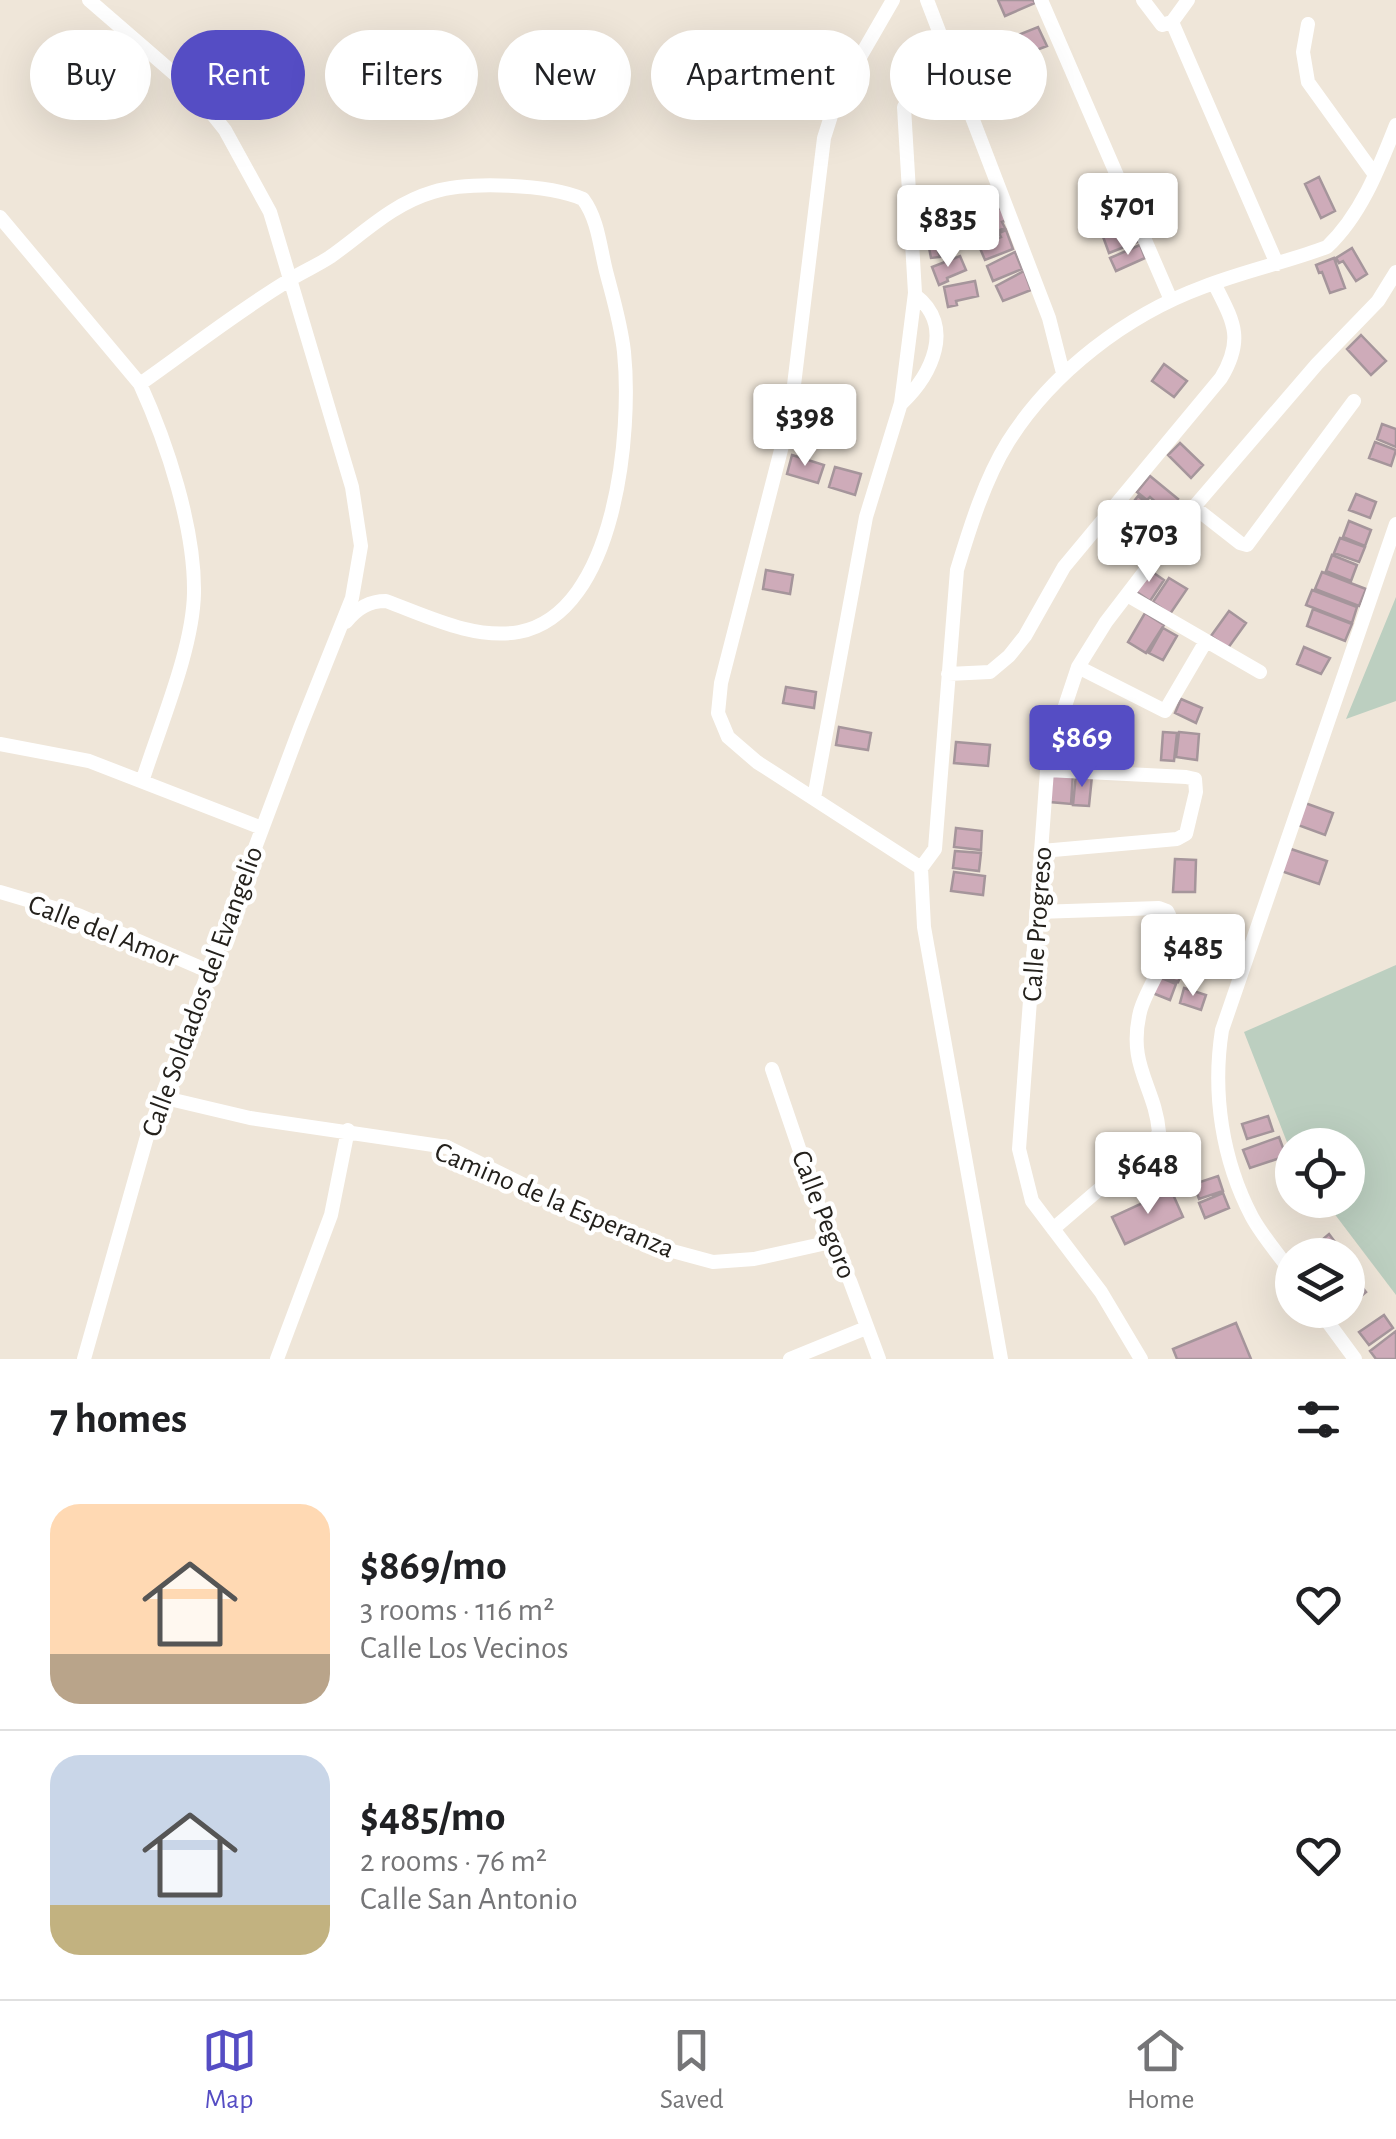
<!DOCTYPE html>
<html lang="en">
<head>
<meta charset="utf-8">
<style>
  :root { --surface:#fff; --page:#f6f6f6; --text:#202124; --muted:#757577; --line:#e0e0e0; --accent:#554dc4 }
  body { margin:0; font-family:"Alegreya Sans",sans-serif; background:var(--page); color:var(--text); height:100vh; display:flex; flex-direction:column; font-size:38px; white-space:nowrap }
  * { box-sizing:border-box; margin:0 }
  p { font-size:32px; color:var(--muted) }
  .icon { flex:none; width:55px; height:55px; fill:none; stroke:currentColor; stroke-width:2; stroke-linecap:round; stroke-linejoin:round }
  .map { position:relative; height:1359px; overflow:hidden }
  .panel { display:flex; flex-direction:column; background:var(--surface); flex:1 }
  .panel>* { flex:none }
  .top-card { position:absolute; left:30px; top:30px; width:1338px; height:90px; display:flex; gap:20px }
  .controls { position:absolute; left:1275px; top:1128px; display:grid; gap:20px }
  .controls a { display:grid; place-items:center; width:90px; height:90px; border-radius:50%; background:var(--surface); box-shadow:0 10px 40px #0002; font-size:50px }
  .price { position:absolute; translate:-50% -85px; padding:0 22px; border-radius:10px; background:#fff; color:#222; font-size:32px; line-height:65px; filter:drop-shadow(0 2px 5px #0008) }
  .price::after { content:''; position:absolute; left:50%; top:60px; width:30px; height:22px; margin-left:-15px; background:inherit; clip-path:polygon(0 0,100% 0,50% 100%) }
  .price.current { background:var(--accent); color:#fff }
  ul { padding:0; list-style:none }
  li { display:flex; align-items:center; gap:30px; height:250px; padding:0 50px }
  li+li { border-top:2px solid var(--line) }
  li span { display:grid; place-items:center; flex:none; width:280px; height:200px; border-radius:30px; color:#555 }
  li>.icon { margin-inline-start:auto }
  span .icon { width:120px; height:120px; fill:#fffc; stroke-width:1 }
  li b { font-size:42px }
  h2 { display:flex; justify-content:space-between; align-items:center; height:120px; padding:0 50px; font-size:42px }
  .tag { padding:0 35px; border-radius:45px; background:var(--surface); box-shadow:0 10px 40px #0002; font-size:35px; line-height:90px }
  .tag.current { background:var(--accent); color:#fff }
  .tab-bar { display:flex; justify-content:space-around; align-items:center; height:140px; border-top:2px solid var(--line); background:var(--surface); font-size:28px; color:var(--muted) }
  .tab-bar a { display:grid; justify-items:center; gap:5px }
  .tab-bar .current { color:var(--accent) }
  .map>svg:first-child { display:block }
</style>
</head>
<body>
<div class="map">
<svg width="1396" height="1359" viewBox="0 0 1396 1359">
  <rect width="100%" height="100%" fill="#efe6d9"/>
  <path fill="#bccfc0" d="M1396 597V701L1346 719Z
    M1396 965V1295L1324 1200H1348V1145H1292V1155L1244 1032Z"/>
  <path fill="#ceabb9" stroke="#a5959b" stroke-width="2.5" d="M998 0H1033L1035 3 1005 16Z
    M1038 27 1047 46 1021 56 1013 37Z
    M1319 177 1335 211 1321 218 1305 184Z
    M1003 207 1009 219 1002 222 1005 228 974 241 967 222Z
    M953 209 955 225 928 232 926 212Z
    M1130 223 1137 242 1109 253 1102 234Z
    M1006 230 1013 249 985 260 979 246 1001 237 999 233Z
    M958 231 960 248 938 251 940 257 931 258 927 237Z
    M1140 245 1145 258 1116 271 1110 258Z
    M1352 248 1367 274 1356 281 1343 261 1339 263 1336 258Z
    M1015 252 1022 269 993 281 987 266Z
    M960 256 966 270 947 278 948 281 939 285 932 267Z
    M1334 258 1345 288 1330 293 1322 272 1319 273 1316 265Z
    M1024 271 1031 290 1003 301 996 286Z
    M975 281 978 296 956 301 957 305 948 307 944 287Z
    M1361 335 1386 361 1371 375 1347 349Z
    M1164 364 1187 381 1174 397 1152 381Z
    M1382 424 1396 429V447L1377 439Z
    M1375 442 1396 450 1391 466 1369 458Z
    M1180 443 1203 465 1191 478 1168 455Z
    M792 455 824 465 818 483 787 474Z
    M835 467 861 474 855 495 829 487Z
    M1150 476 1178 499 1170 509 1165 504 1162 508 1150 497 1147 500 1137 492Z
    M1356 494 1376 502 1370 518 1349 510Z
    M1138 496 1167 519 1157 532 1128 509Z
    M1349 521 1371 530 1365 546 1343 537Z
    M1340 538 1365 547 1359 562 1334 553Z
    M1332 555 1357 565 1351 581 1326 571Z
    M1148 569 1164 580 1150 601 1134 590Z
    M766 570 793 575 790 594 763 589Z
    M1322 572 1366 589 1359 606 1315 589Z
    M1169 578 1187 589 1170 614 1153 602Z
    M1312 590 1357 607 1352 623 1306 605Z
    M1313 609 1352 624 1345 641 1307 626Z
    M1229 611 1246 623 1228 648 1211 636Z
    M1145 613 1164 625 1146 653 1128 642Z
    M1163 628 1177 636 1163 660 1149 653Z
    M1304 647 1330 658 1321 674 1297 664Z
    M786 687 816 692 814 708 783 703Z
    M1181 699 1202 708 1196 723 1175 713Z
    M839 727 871 733 868 750 836 745Z
    M1163 732 1177 733 1174 761 1161 760Z
    M1179 732 1199 734 1197 760 1176 757Z
    M956 742 990 745 988 766 954 763Z
    M1052 771 1073 773 1071 804 1050 802Z
    M1076 774 1092 776 1089 806 1073 805Z
    M1305 803 1333 813 1325 835 1298 825Z
    M956 828 982 831 981 850 954 847Z
    M1288 848 1327 861 1319 884 1281 871Z
    M955 851 981 853 979 871 953 868Z
    M1175 859 1196 860 1195 892H1173Z
    M954 872 985 876 983 895 951 891Z
    M1175 936 1196 945 1188 962 1168 953Z
    M1166 956 1186 964 1178 982 1159 974Z
    M1157 976 1176 984 1170 1000 1150 992Z
    M1184 988 1206 995 1201 1010 1180 1003Z
    M1268 1116 1273 1131 1247 1139 1242 1124Z
    M1279 1137 1286 1156 1250 1168 1243 1150Z
    M1218 1176 1223 1191 1199 1199 1194 1184Z
    M1171 1190 1183 1217 1125 1244 1112 1217Z
    M1223 1193 1229 1208 1205 1218 1199 1203Z
    M1329 1234 1341 1250 1335 1255H1304Z
    M1351 1273 1366 1292 1348 1307V1276Z
    M1384 1315 1393 1328 1369 1345 1359 1332Z
    M1236 1323 1251 1359H1177L1173 1349Z
    M1396 1331V1359H1376L1370 1351Z"/>
  <g fill="none" stroke-linecap="round" stroke-linejoin="round">
    <path stroke="#fff" stroke-width="14" d="M893 0 837 97 824 138 794 385 782 446 721 683 718 713 728 737 757 762 921 868
      M927 0 1049 318 1063 373
      M1041 0 1171 300
      M1143 0 1162 25 1172 22 1188 0
      M1172 22 1277 264
      M1308 24 1303 52 1308 82 1375 175
      M0 217 140 384C167 443 195 528 194 593 193 649 160 725 143 779
      M140 384C190 349 239 310 291 279 304 271 318 265 330 257 364 233 392 204 433 192 469 181 549 184 583 199 598 219 600 247 606 271 613 298 621 324 624 352 632 430 617 613 519 632 474 640 427 616 386 601 369 601 357 608 346 622
      M902 403C931 375 956 326 915 295
      M1194 507 1240 543 1247 545 1354 401
      M1127 595 1260 672
      M1078 667 1165 711 1206 641
      M948 674 990 672 1009 656 1025 636 1064 567 1221 378C1245 338 1233 321 1214 283
      M0 744 89 761 262 828
      M814 798 866 517 901 403 904 380 915 293 904 107
      M1042 851 1177 839 1186 834 1196 792 1195 779 1186 777 1047 770
      M0 892 78 915 208 971
      M1037 912 1159 908 1167 911C1185 940 1147 983 1140 1012 1127 1066 1155 1086 1159 1132L1153 1143 1053 1229
      M772 1069 831 1242 850 1281 879 1359
      M161 1097 250 1118 447 1147 639 1242 713 1262 754 1259 831 1242
      M1292 1273C1279 1255 1263 1237 1252 1217 1222 1160 1212 1093 1222 1030L1396 524
      M1319 1310 1355 1359
      M84 1359 148 1133 300 728 352 598 361 546 352 487 270 212 225 130 193 90 89 0
      M277 1359 331 1215 348 1130
      M790 1359 866 1328
      M1001 1359 924 927 921 868 935 849 957 570C970 527 985 479 1008 442 1052 372 1127 315 1203 287 1244 271 1287 262 1327 247 1361 215 1379 168 1396 125
      M1141 1359 1101 1292 1032 1201 1019 1149 1048 757 1078 667 1106 622 1194 507 1317 364 1378 301 1396 272"/>
  </g>
  <g text-anchor="middle" stroke-width="9" stroke-linejoin="round" paint-order="stroke">
    <g font-size="28" fill="#24211c" stroke="#fff">
      <text transform="translate(1036 924) rotate(-86)" y="10">Calle Progreso</text>
      <text transform="translate(104 930) rotate(21)" y="10">Calle del Amor</text>
      <text transform="translate(201 991) rotate(-70)" y="10">Calle Soldados del Evangelio</text>
      <text transform="translate(555 1199) rotate(23)" y="10">Camino de la Esperanza</text>
      <text transform="translate(825 1214) rotate(69)" y="10">Calle Pegoro</text>
    </g>
  </g>
</svg>
<div class="controls">
<a><svg class="icon" aria-label="locate" viewBox="0 0 24 24"><circle cx="12" cy="12" r="6"/><path d="M12 2v4M12 18v4M2 12h4M18 12h4"/></svg></a>
<a><svg class="icon" aria-label="layers" viewBox="0 0 24 24"><path d="M12 4l9 5-9 5-9-5zM3 14l9 5 9-5"/></svg></a>
</div>
<b class="price" style="left:1128px;top:258px">$701</b>
<b class="price" style="left:948px;top:270px">$835</b>
<b class="price" style="left:805px;top:469px">$398</b>
<b class="price" style="left:1149px;top:585px">$703</b>
<b class="price current" style="left:1082px;top:790px">$869</b>
<b class="price" style="left:1193px;top:999px">$485</b>
<b class="price" style="left:1148px;top:1217px">$648</b>
<div class="top-card">
<a class="tag">Buy</a>
<a class="tag current">Rent</a>
<a class="tag">Filters</a>
<a class="tag">New</a>
<a class="tag">Apartment</a>
<a class="tag">House</a>
</div>
</div>
<section class="panel">
<h2>7 homes<svg class="icon" aria-label="filters" viewBox="0 0 24 24"><path d="M4 7h16M4 17h16"/><circle cx="9" cy="7" r="2"/><circle cx="15" cy="17" r="2"/></svg></h2>
<ul>
<li><span style="background:linear-gradient(#ffd9b3 75%,#b9a48a 0)"><svg class="icon" aria-label="home" viewBox="0 0 24 24"><path d="M3 11l9-7 9 7M6 9v11h12V9"/></svg></span><div><b>$869/mo</b><p>3 rooms · 116 m²</p><p>Calle Los Vecinos</p></div><svg class="icon" aria-label="heart" viewBox="0 0 24 24"><path d="M12 20l-8-8c-3-5 5-10 8-4 3-6 11-1 8 4z"/></svg></li>
<li><span style="background:linear-gradient(#c9d6e8 75%,#c2b280 0)"><svg class="icon" aria-label="home" viewBox="0 0 24 24"><path d="M3 11l9-7 9 7M6 9v11h12V9"/></svg></span><div><b>$485/mo</b><p>2 rooms · 76 m²</p><p>Calle San Antonio</p></div><svg class="icon" aria-label="heart" viewBox="0 0 24 24"><path d="M12 20l-8-8c-3-5 5-10 8-4 3-6 11-1 8 4z"/></svg></li>
</ul>
</section>
<nav class="tab-bar">
<a class="current"><svg class="icon" aria-label="map" viewBox="0 0 24 24"><path d="M3 6l6-2 6 2 6-2v14l-6 2-6-2-6 2zM9 4v14M15 6v14"/></svg>Map</a>
<a><svg class="icon" aria-label="saved" viewBox="0 0 24 24"><path d="M7 4h10v16l-5-4-5 4z"/></svg>Saved</a>
<a><svg class="icon" aria-label="home" viewBox="0 0 24 24"><path d="M3 11l9-7 9 7M6 9v11h12V9"/></svg>Home</a>
</nav>
</body>
</html>
